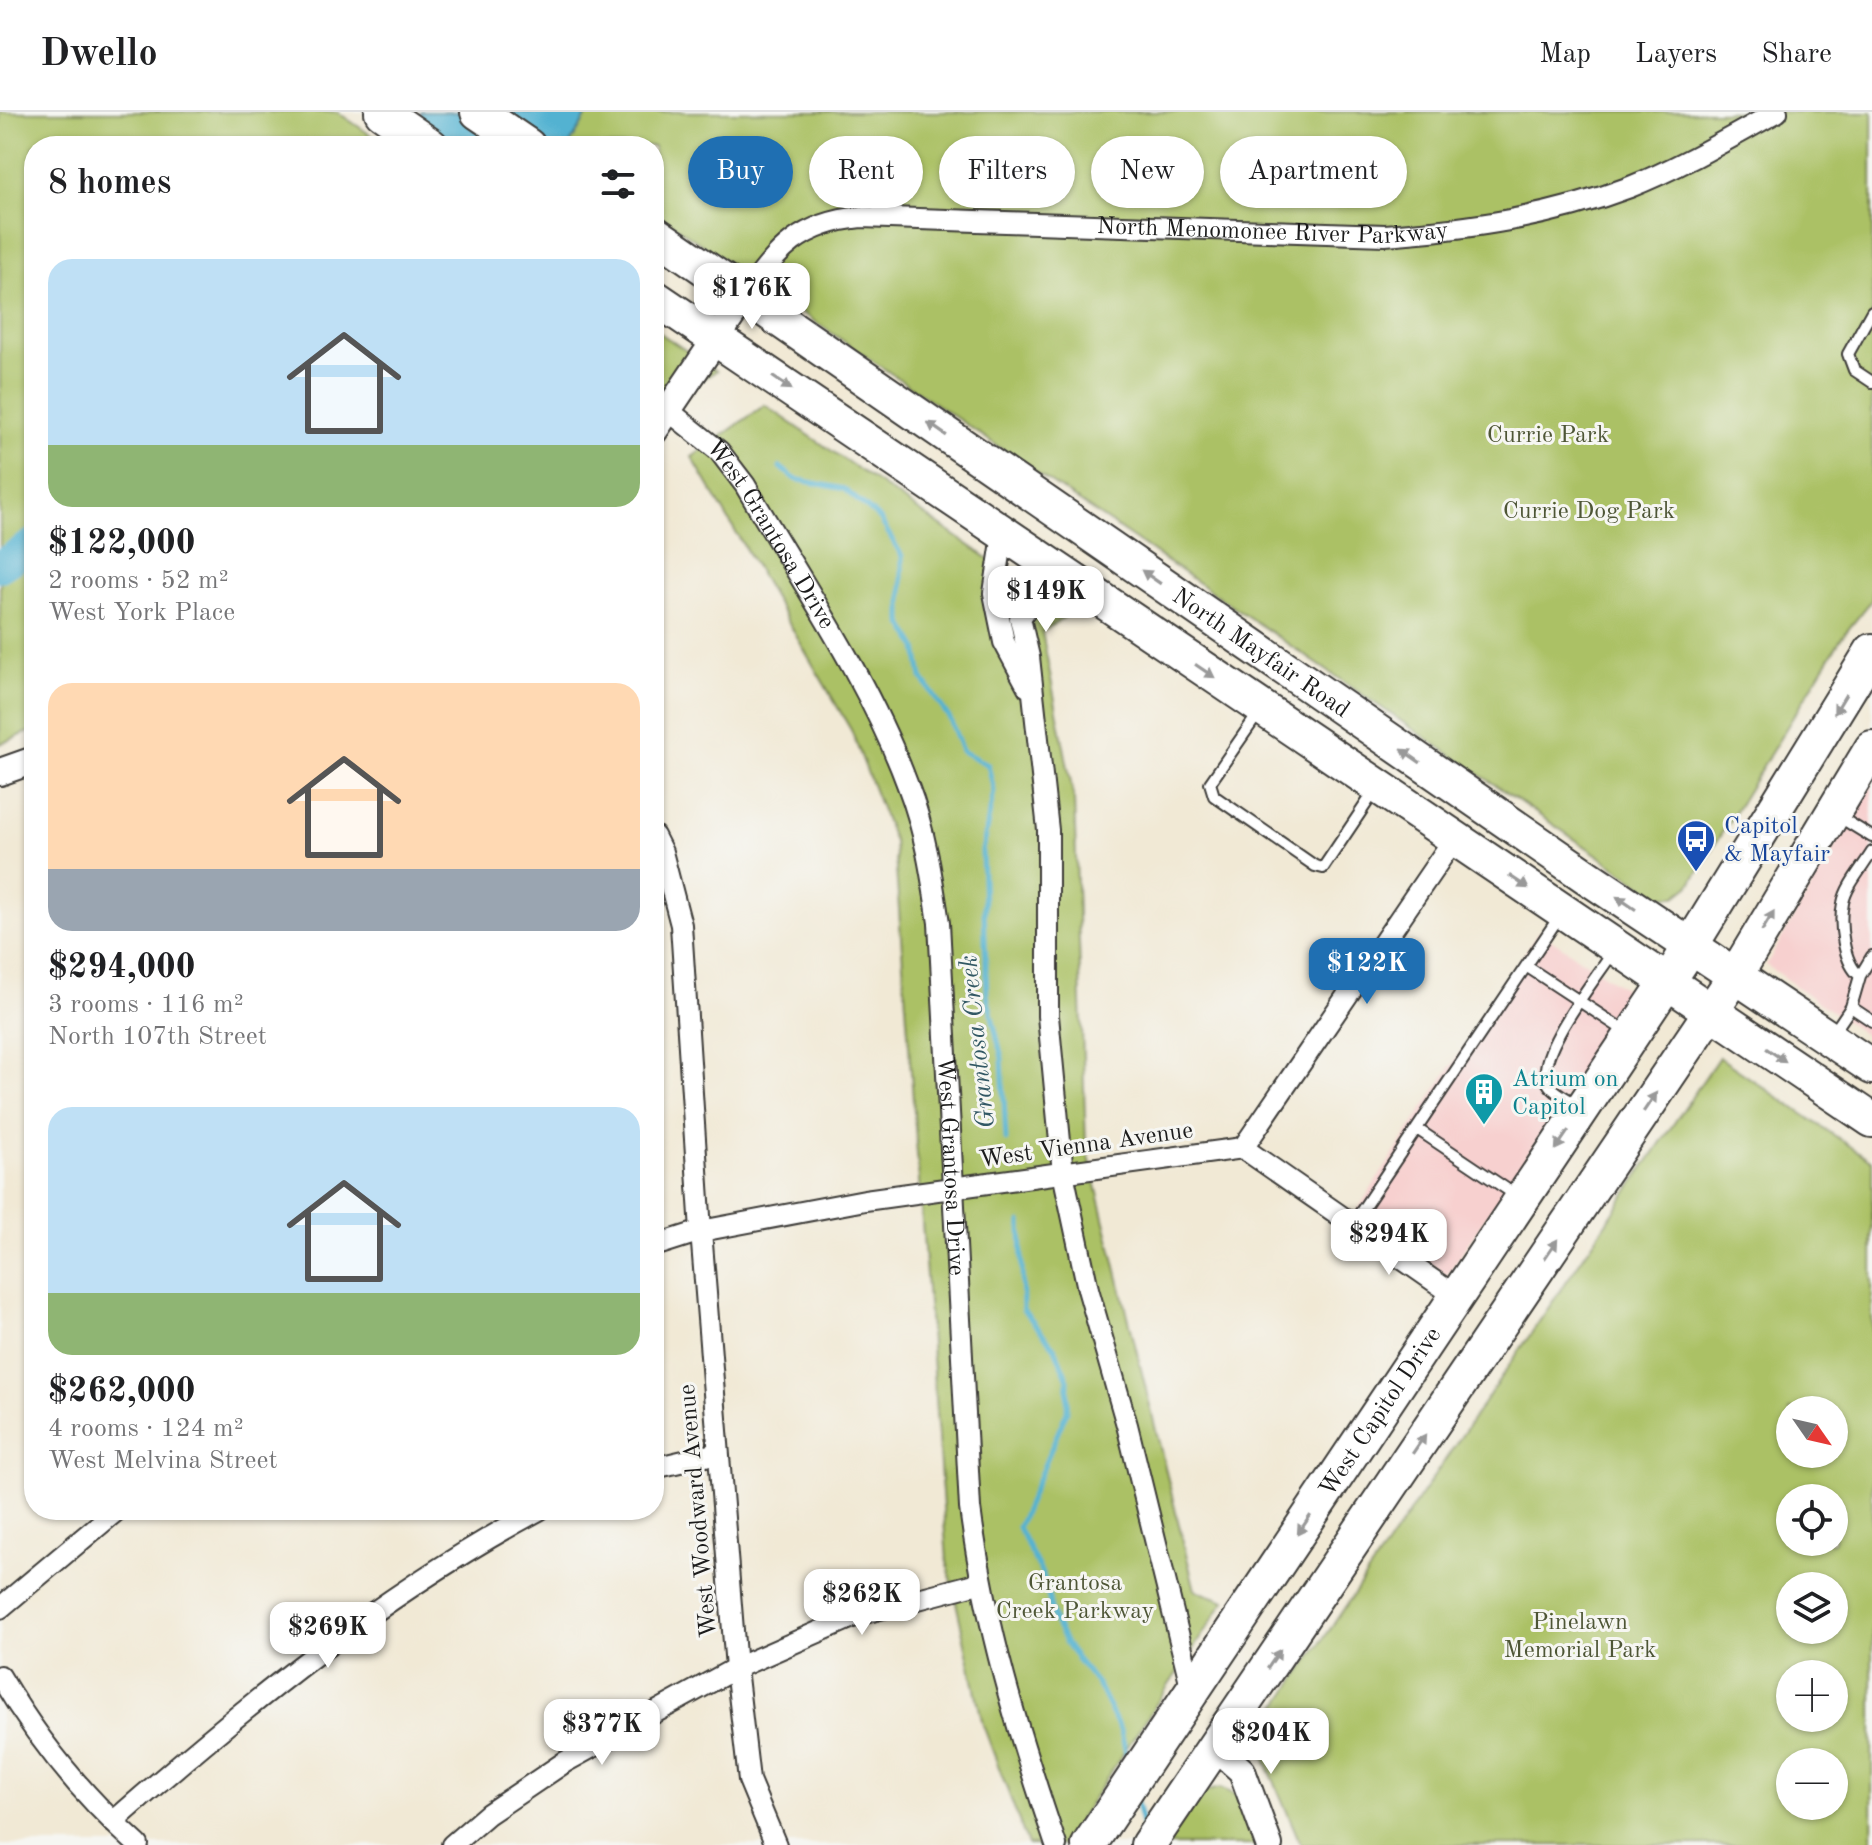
<!DOCTYPE html>
<html lang="en">
<head>
<meta charset="utf-8">
<style>
  :root { --surface:#fff; --page:#f6f6f6; --text:#202124; --muted:#757577; --line:#e0e0e0; --accent:#1f6fb2 }
  body { margin:0; font-family:"Old Standard TT",serif; background:var(--page); color:var(--text); height:100vh; display:flex; flex-direction:column; font-size:30px; white-space:nowrap }
  * { box-sizing:border-box; margin:0 }
  p { font-size:26px; color:var(--muted) }
  .icon { flex:none; width:44px; height:44px; fill:none; stroke:currentColor; stroke-width:2; stroke-linecap:round; stroke-linejoin:round }
  .map { position:relative; flex:1; overflow:hidden }
  .side { position:absolute; left:24px; top:24px; width:640px; height:1384px; display:flex; flex-direction:column; background:var(--surface); border-radius:32px; box-shadow:0 2px 6px #0004 }
  .side>* { flex:none }
  .hud { position:absolute; left:688px; top:24px; width:760px; height:72px; display:flex; gap:16px }
  .needle { width:52px; rotate:124deg }
  .fabs { position:absolute; left:1776px; top:1284px; display:grid; gap:16px }
  .fabs a { display:grid; place-items:center; width:72px; height:72px; border-radius:50%; background:var(--surface); box-shadow:0 2px 6px #0004; font-size:40px }
  .price { position:absolute; translate:-50% -68px; padding:0 18px; border-radius:16px; background:#fff; color:#222; font-size:26px; line-height:52px; filter:drop-shadow(0 2px 4px #0008) }
  .price::after { content:''; position:absolute; left:50%; top:48px; width:24px; height:18px; margin-left:-12px; background:inherit; clip-path:polygon(0 0,100% 0,50% 100%) }
  .price.selected { background:var(--accent); color:#fff }
  ul { padding:0; list-style:none }
  li { display:grid; align-content:center; gap:16px; height:424px; padding:0 24px }
  li span { display:grid; place-items:center; height:248px; border-radius:24px; color:#555 }
  li>.icon { margin-inline-start:auto }
  span .icon { width:144px; height:144px; fill:#fffc; stroke-width:1 }
  li b { font-size:34px }
  h2 { display:flex; justify-content:space-between; align-items:center; height:96px; padding:0 24px; font-size:34px }
  .pill { padding:0 28px; border-radius:36px; background:var(--surface); box-shadow:0 2px 6px #0004; font-size:28px; line-height:72px }
  .pill.selected { background:var(--accent); color:#fff }
  header { display:flex; align-items:center; gap:48px; box-sizing:border-box; height:112px; padding:0 40px; background:var(--surface); border-bottom:2px solid var(--line) }
  header strong { font-size:38px }
  nav { display:flex; gap:44px; margin-inline-start:auto; font-size:28px }
  .map>svg:first-child { display:block }
</style>
</head>
<body>
<header>
<strong>Dwello</strong>
<nav><a>Map</a><a>Layers</a><a>Share</a></nav>
</header>
<div class="map">
<svg width="1872" height="1733" viewBox="0 0 1872 1733">
  <rect width="100%" height="100%" fill="#f6f6f2"/>
  <filter id="ink" filterUnits="userSpaceOnUse"><feTurbulence type="fractalNoise" baseFrequency=".0125" numOctaves="2"/><feDisplacementMap in="SourceGraphic" scale="16" xChannelSelector="R" yChannelSelector="G"/><feConvolveMatrix kernelMatrix="1 2 1 2 8 2 1 2 1" color-interpolation-filters="sRGB"/></filter>
  <filter id="wash" filterUnits="userSpaceOnUse"><feTurbulence type="fractalNoise" baseFrequency=".006" numOctaves="4" result="noise"/><feDisplacementMap in="SourceGraphic" scale="32" xChannelSelector="R" yChannelSelector="G"/><feGaussianBlur stdDeviation="1.8" result="paint"/><feColorMatrix in="noise" values="0 0 0 0 0 0 0 0 0 0 0 0 0 0 0 0 0 1.4 0 .05"/><feComposite in="paint" operator="in"/></filter>
  <g filter="url(#wash)">
    <rect width="100%" height="100%" fill="#f1e9d5"/>
    <path fill="#f7d0cf" d="M1872 672V928L1766 853Z
      M1539 819 1634 883 1447 1163 1356 1105 1358 1097Z"/>
    <path fill="#abc165" stroke="#646e40" stroke-width="2" fill-rule="evenodd" d="M0 0H337L387 34H34V618L0 632Z
      M508 0H1872V488L1842 525 1690 773 1676 784H1658L654 100V34H557Z
      M654 217 716 259 654 297Z
      M765 293 1069 502 1042 520 1074 687 1086 1032 1195 1478 1225 1489 1062 1733H1028L983 1613 947 1449 894 730 851 618 692 345Z
      M1719 945 1872 1049V1733H1301L1256 1626ZM1790 1298H1834V1342H1790ZM1790 1386H1834V1430H1790ZM1790 1474H1834V1518H1790ZM1790 1562H1834V1606H1790ZM1790 1650H1834V1694H1790Z
      M1220 1676 1238 1684 1257 1733H1165L1204 1680Z"/>
    <path fill="#53b2d1" stroke="#386776" stroke-width="2" d="M421 0H589L569 34H401Z"/>
    <g fill="none" stroke-linecap="round" stroke-linejoin="round">
      <path stroke="#53b2d1" stroke-width="5" d="M780 355 795 367 844 377 880 407 902 444V510L917 536 922 566 950 607 962 639 988 653 994 679 982 739 987 883 1002 946 1006 1028
        M1021 1110 1023 1198 1055 1236 1068 1268 1067 1299 1018 1415 1044 1466 1054 1509 1069 1537 1098 1573 1121 1620 1128 1650
        M1136 1687 1143 1716"/>
      <path stroke="#53b2d1" stroke-width="32" d="M0 454 34 432"/>
    </g>
  </g>
  <g filter="url(#ink)">
    <g fill="none" stroke-linecap="round" stroke-linejoin="round">
      <defs>
        <path id="service" d="M1872 199 1848 242 1854 258 1872 270
          M1260 599 1210 671 1214 684 1315 754 1323 756 1374 680
          M1838 704 1872 725
          M1526 854 1628 921
          M1860 864 1872 844
          M1851 895 1872 909
          M1832 923 1851 895 1860 864C1843 851 1839 811 1843 791 1846 774 1863 755 1872 740
          M1578 993C1569 988 1553 980 1548 971 1532 945 1598 864 1613 840
          M1417 1017 1517 1084
          M1352 1113 1561 802"/>
        <g id="minor">
          <path id="s1" d="M745 184C778 137 801 111 861 105L1385 123C1469 117 1551 105 1630 75 1681 55 1729 26 1777 0"/>
          <path id="s2" d="M669 299 719 339 745 373C802 471 869 568 908 674 925 718 932 765 939 811L970 1396C985 1513 1018 1621 1056 1733"/>
          <path d="M1003 423 994 481 1004 530 1028 575"/>
          <path d="M1087 480C1054 479 1039 476 1020 506L1029 545 1048 718V904L1063 1061 1088 1177 1127 1313 1192 1578"/>
          <path d="M654 724 662 740 681 813 701 1119 736 1556 749 1668 776 1733"/>
          <path d="M1243 1036 1454 727"/>
          <path d="M1243 1036 1457 1185"/>
          <path d="M654 1134 701 1119 865 1088 1243 1036"/>
          <path d="M654 1356 718 1341"/>
          <path d="M0 1496 117 1398"/>
          <path d="M0 1564C37 1627 83 1684 138 1733"/>
          <path d="M113 1710C246 1593 382 1482 539 1398"/>
          <path d="M452 1733 488 1702 565 1650 736 1556 857 1503 979 1471"/>
        </g>
        <path id="tertiary" d="M654 319 745 184
          M0 660 34 648
          M1215 1635 1242 1659 1269 1733"/>
        <g id="primary">
          <path d="M382 0 431 34"/>
          <path d="M478 0 528 34"/>
          <path id="s3" d="M654 121 1586 764 1872 955"/>
          <path d="M654 185 1872 1008"/>
          <path id="s4" d="M1089 1733 1680 851 1872 539"/>
          <path d="M1148 1733 1735 864 1872 636"/>
        </g>
      </defs>
      <use href="#service" stroke="#3c3b38" stroke-width="14"/>
      <use href="#minor" stroke="#3c3b38" stroke-width="24"/>
      <use href="#tertiary" stroke="#3c3b38" stroke-width="30"/>
      <use href="#primary" stroke="#3c3b38" stroke-width="38"/>
      <use href="#service" stroke="#fff" stroke-width="10"/>
      <use href="#minor" stroke="#fff" stroke-width="20"/>
      <use href="#tertiary" stroke="#fff" stroke-width="26"/>
      <use href="#primary" stroke="#fff" stroke-width="34"/>
    </g>
    <defs><path id="oneway-solid" d="M-6-.8H1V-3.2L6.5 0L1 3.2V.8H-6Z" transform="scale(2)"/></defs>
    <g fill="#999">
      <use href="#oneway-solid" transform="translate(782 271) rotate(34)"/>
      <use href="#oneway-solid" transform="translate(937 317) rotate(-145)"/>
      <use href="#oneway-solid" transform="translate(1151 465) rotate(-145)"/>
      <use href="#oneway-solid" transform="translate(1205 559) rotate(34)"/>
      <use href="#oneway-solid" transform="translate(1840 592) rotate(121)"/>
      <use href="#oneway-solid" transform="translate(1411 644) rotate(-145)"/>
      <use href="#oneway-solid" transform="translate(1519 770) rotate(34)"/>
      <use href="#oneway-solid" transform="translate(1626 791) rotate(-146)"/>
      <use href="#oneway-solid" transform="translate(1768 809) rotate(-59)"/>
      <use href="#oneway-solid" transform="translate(1776 943) rotate(34)"/>
      <use href="#oneway-solid" transform="translate(1650 990) rotate(-56)"/>
      <use href="#oneway-solid" transform="translate(1562 1028) rotate(124)"/>
      <use href="#oneway-solid" transform="translate(1551 1137) rotate(-56)"/>
      <use href="#oneway-solid" transform="translate(1419 1332) rotate(-56)"/>
      <use href="#oneway-solid" transform="translate(1304 1413) rotate(124)"/>
      <use href="#oneway-solid" transform="translate(1274 1547) rotate(-56)"/>
    </g>
  </g>
  <defs>
    <symbol id="bus-pin" viewBox="-11 -11 22 30"><path d="M0 17L-7.5 6A9.5 9.5 0 1 1 7.5 6Z" fill="#1a4fb4" stroke="#f6f6f2"/><path d="M-5-6H5V4H4V6H2V4H-2V6H-4V4H-5ZM-3.5-4V0h7V-4ZM-3.5 1.2v1.5H-2V1.2ZM2 1.2v1.5H3.5V1.2Z" fill="#fff"/></symbol>
    <symbol id="building-pin" viewBox="-11 -11 22 30"><path d="M0 17L-7.5 6A9.5 9.5 0 1 1 7.5 6Z" fill="#0f9aa8" stroke="#f6f6f2"/><path d="M-4-6H4V6H1V3H-1V6H-4ZM-2.5-4.3h1.7v1.8h-1.7ZM.8-4.3h1.7v1.8H.8ZM-2.5-1h1.7V.8h-1.7ZM.8-1h1.7V.8H.8Z" fill="#fff"/></symbol>
  </defs>
  <g fill-rule="evenodd">
    <use href="#bus-pin" x="1674" y="705" width="44" height="60"/>
    <use href="#building-pin" x="1462" y="958" width="44" height="60"/>
  </g>
  <g text-anchor="middle" stroke-width="6" stroke-linejoin="round" paint-order="stroke">
    <g font-size="24" fill="#1c1c1c" stroke="#f6f6f2">
      <text dy="8" stroke="none"><textPath href="#s1" startOffset="558">North Menomonee River Parkway</textPath></text>
      <text dy="8" stroke="none"><textPath href="#s2" startOffset="162">West Grantosa Drive</textPath></text>
      <text dy="8" stroke="none"><textPath href="#s3" startOffset="738">North Mayfair Road</textPath></text>
      <text transform="translate(1086 1032) rotate(-8)" y="8">West Vienna Avenue</text>
      <text dy="8" stroke="none"><textPath href="#s2" startOffset="834">West Grantosa Drive</textPath></text>
      <text dy="8" stroke="none"><textPath href="#s4" startOffset="522">West Capitol Drive</textPath></text>
      <text transform="translate(697 1399) rotate(-95)" y="8">West Woodward Avenue</text>
    </g>
    <g font-size="24" fill="#4e5636" stroke="#f6f6f2">
      <text x="1548" y="330">Currie Park</text>
      <text x="1589" y="406">Currie Dog Park</text>
      <text x="1075" y="1478">Grantosa<tspan x="1075" dy="28">Creek Parkway</tspan></text>
      <text x="1580" y="1517">Pinelawn<tspan x="1580" dy="28">Memorial Park</tspan></text>
    </g>
    <g font-size="24" fill="#164399" stroke="#f6f6f2" text-anchor="start">
      <text x="1724" y="721">Capitol<tspan x="1724" dy="28">&amp; Mayfair</tspan></text>
    </g>
    <g font-size="24" fill="#0d838f" stroke="#f6f6f2" text-anchor="start">
      <text x="1512" y="974">Atrium on<tspan x="1512" dy="28">Capitol</tspan></text>
    </g>
    <g font-size="26" font-style="italic" fill="#325864" stroke="#f6f6f2">
      <text transform="translate(976 930) rotate(-96)" y="9">Grantosa Creek</text>
    </g>
  </g>
</svg>
<div class="fabs">
<a><svg class="needle" viewBox="-14 -14 28 28"><path d="M0-13l5 13h-10z" fill="#e53935"/><path d="M0 13l5-13h-10z" fill="#757577"/></svg></a>
<a><svg class="icon" aria-label="locate" viewBox="0 0 24 24"><circle cx="12" cy="12" r="6"/><path d="M12 2v4M12 18v4M2 12h4M18 12h4"/></svg></a>
<a><svg class="icon" aria-label="layers" viewBox="0 0 24 24"><path d="M12 4l9 5-9 5-9-5zM3 14l9 5 9-5"/></svg></a>
<a>+</a>
<a>−</a>
</div>
<b class="price" style="left:752px;top:219px">$176K</b>
<b class="price" style="left:1046px;top:522px">$149K</b>
<b class="price selected" style="left:1367px;top:894px">$122K</b>
<b class="price" style="left:1389px;top:1165px">$294K</b>
<b class="price" style="left:862px;top:1525px">$262K</b>
<b class="price" style="left:328px;top:1558px">$269K</b>
<b class="price" style="left:602px;top:1655px">$377K</b>
<b class="price" style="left:1271px;top:1664px">$204K</b>
<div class="hud">
<a class="pill selected">Buy</a>
<a class="pill">Rent</a>
<a class="pill">Filters</a>
<a class="pill">New</a>
<a class="pill">Apartment</a>
</div>
<section class="side">
<h2>8 homes<svg class="icon" aria-label="filters" viewBox="0 0 24 24"><path d="M4 7h16M4 17h16"/><circle cx="9" cy="7" r="2"/><circle cx="15" cy="17" r="2"/></svg></h2>
<ul>
<li><span style="background:linear-gradient(#bfe0f5 75%,#8fb573 0)"><svg class="icon" aria-label="home" viewBox="0 0 24 24"><path d="M3 11l9-7 9 7M6 9v11h12V9"/></svg></span><div><b>$122,000</b><p>2 rooms · 52 m²</p><p>West York Place</p></div></li>
<li><span style="background:linear-gradient(#ffd9b3 75%,#9aa5b1 0)"><svg class="icon" aria-label="home" viewBox="0 0 24 24"><path d="M3 11l9-7 9 7M6 9v11h12V9"/></svg></span><div><b>$294,000</b><p>3 rooms · 116 m²</p><p>North 107th Street</p></div></li>
<li><span style="background:linear-gradient(#bfe0f5 75%,#8fb573 0)"><svg class="icon" aria-label="home" viewBox="0 0 24 24"><path d="M3 11l9-7 9 7M6 9v11h12V9"/></svg></span><div><b>$262,000</b><p>4 rooms · 124 m²</p><p>West Melvina Street</p></div></li>
</ul>
</section>
</div>
</body>
</html>
